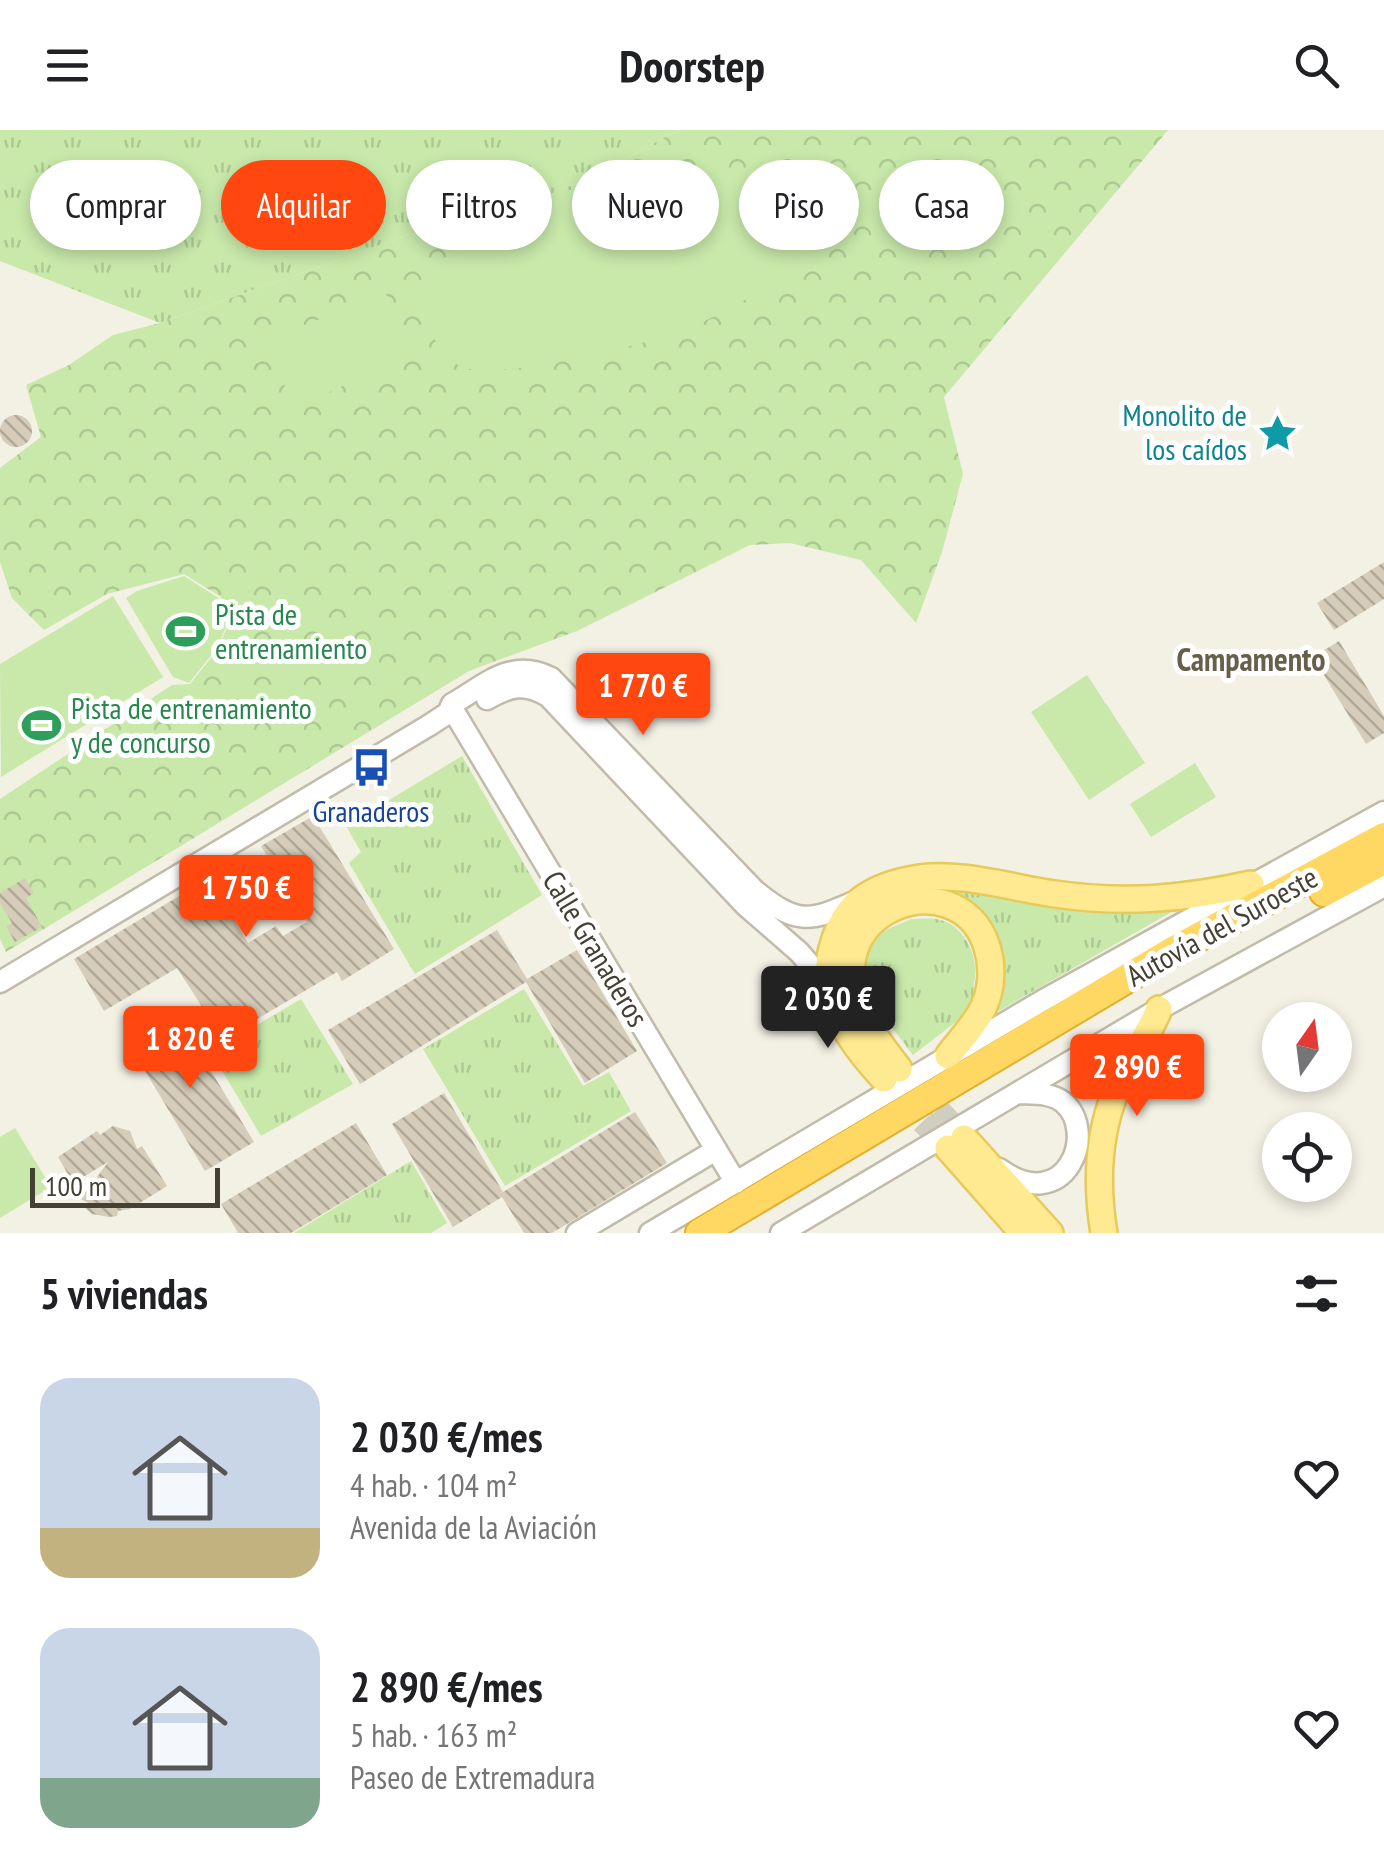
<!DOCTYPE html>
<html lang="es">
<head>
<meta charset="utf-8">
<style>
  :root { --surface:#fff; --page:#f6f6f6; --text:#202124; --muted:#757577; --accent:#ff470f }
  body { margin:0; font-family:"PT Sans Narrow",sans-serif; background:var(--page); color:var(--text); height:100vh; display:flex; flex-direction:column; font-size:38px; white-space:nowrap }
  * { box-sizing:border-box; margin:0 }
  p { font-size:32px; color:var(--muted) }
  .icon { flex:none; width:55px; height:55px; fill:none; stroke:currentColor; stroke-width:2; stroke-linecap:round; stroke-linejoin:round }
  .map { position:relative; height:1103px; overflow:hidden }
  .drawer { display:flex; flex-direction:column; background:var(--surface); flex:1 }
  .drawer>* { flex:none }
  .top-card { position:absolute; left:30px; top:30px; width:1325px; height:90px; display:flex; gap:20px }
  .needle { width:65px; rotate:14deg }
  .controls { position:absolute; left:1262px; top:872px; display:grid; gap:20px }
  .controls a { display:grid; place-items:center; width:90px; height:90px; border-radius:50%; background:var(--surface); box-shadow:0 5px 15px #0003; font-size:50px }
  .scale { position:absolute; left:30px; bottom:25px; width:190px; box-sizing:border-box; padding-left:10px; border:5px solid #454034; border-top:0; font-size:28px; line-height:35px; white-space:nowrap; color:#454034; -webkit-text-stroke:8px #fff; paint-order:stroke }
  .price { position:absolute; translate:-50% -85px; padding:0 22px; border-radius:10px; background:var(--accent); color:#fff; font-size:32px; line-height:65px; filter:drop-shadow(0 2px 5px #0008) }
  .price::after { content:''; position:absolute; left:50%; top:60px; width:30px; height:22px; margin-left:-15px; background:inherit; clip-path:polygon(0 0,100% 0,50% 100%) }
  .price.on { background:#222; color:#fff }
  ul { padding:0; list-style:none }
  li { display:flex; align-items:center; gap:30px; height:250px; padding:0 40px }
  li span { display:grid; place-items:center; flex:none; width:280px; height:200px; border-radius:30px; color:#555 }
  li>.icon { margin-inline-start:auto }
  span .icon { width:120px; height:120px; fill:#fffc; stroke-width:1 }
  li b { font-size:42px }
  h2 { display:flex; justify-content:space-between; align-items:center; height:120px; padding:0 40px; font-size:42px }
  .chip { padding:0 35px; border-radius:45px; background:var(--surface); box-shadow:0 5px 15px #0003; font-size:35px; line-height:90px }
  .chip.on { background:var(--accent); color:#fff }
  header { display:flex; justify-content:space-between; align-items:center; height:130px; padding:0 40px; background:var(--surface); font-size:45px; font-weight:700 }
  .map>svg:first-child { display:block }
</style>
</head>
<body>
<header><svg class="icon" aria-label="menu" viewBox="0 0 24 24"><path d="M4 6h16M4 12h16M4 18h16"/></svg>Doorstep<svg class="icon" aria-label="search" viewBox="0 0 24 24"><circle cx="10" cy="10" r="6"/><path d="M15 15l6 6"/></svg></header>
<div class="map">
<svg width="1384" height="1103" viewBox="0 0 1384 1103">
  <defs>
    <pattern id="grass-tufts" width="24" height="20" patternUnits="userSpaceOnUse" patternTransform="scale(2.5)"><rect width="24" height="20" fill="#c8e9aa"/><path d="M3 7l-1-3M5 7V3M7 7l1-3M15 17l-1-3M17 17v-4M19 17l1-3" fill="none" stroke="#adc993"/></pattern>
    <pattern id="forest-crowns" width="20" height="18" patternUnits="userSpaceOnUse" patternTransform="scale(2.5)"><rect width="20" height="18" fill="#c8e9aa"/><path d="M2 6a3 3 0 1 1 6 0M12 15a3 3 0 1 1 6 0" fill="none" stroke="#adc993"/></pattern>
    <pattern id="building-back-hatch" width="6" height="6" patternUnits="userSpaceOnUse" patternTransform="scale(2.5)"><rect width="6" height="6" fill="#d5ccb9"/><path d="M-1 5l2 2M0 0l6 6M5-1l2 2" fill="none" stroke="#afa797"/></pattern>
  </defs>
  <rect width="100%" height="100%" fill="#f3f0e4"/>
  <path fill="url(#grass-tufts)" d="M0 0H679L587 49 506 82 431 97 160 193 0 131Z
    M462 626 542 765 415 844 349 733 361 722 346 696Z
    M941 755 1180 777 997 882H991C1013 818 1000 787 936 764Z
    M911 789C921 789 934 787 944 791 964 798 977 824 975 845 974 857 972 865 974 878L913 925C891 896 841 839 881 804 888 797 902 794 911 789Z
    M524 859 583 956 609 942 631 981 505 1056 423 919Z
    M301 869 353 954 261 1006 211 922Z
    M411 1031 447 1093 431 1103H294Z"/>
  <path fill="url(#forest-crowns)" d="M679 0H1168L944 267 963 344 942 422 916 493 861 430 790 413 750 415 577 501 469 541 6 822 0 809V669L172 555 190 554 218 519 232 485 221 467 184 444 107 464 44 500 12 468 0 432V338L41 307 26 255 69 235 113 205 160 193 431 97 506 82 587 49Z"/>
  <path fill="#c8e9aa" d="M722 50C771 53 836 62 815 128 778 151 721 186 681 201 643 215 490 254 458 235 439 223 431 206 427 185 420 157 425 144 447 126L690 53Z
    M385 162 414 224 294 278 266 211Z
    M184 446 220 469 231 485 217 518 189 553 173 547 126 468 137 461Z
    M113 466 163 547 1 647 0 534Z
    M1087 545 1145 633 1089 670 1031 582Z
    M1195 633 1216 667 1151 707 1130 674Z
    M15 998 51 1057 0 1088V1007Z"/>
  <path fill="url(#building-back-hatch)" d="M0 301a16 16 0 1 1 32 0a16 16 0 1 1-32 0Z
    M1384 432V469L1334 500 1317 473Z
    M1339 511 1384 586V603L1366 614 1313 527Z
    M313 686 394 819 342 851 337 842 223 909 177 838 104 881 74 829 209 748 248 813 276 796 283 806 307 792 261 716Z
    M25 748 34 763 26 768 42 797 15 812 6 796 12 793 0 773V763Z
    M497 800 527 849 577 820 637 921 585 953 526 852 360 954 328 900Z
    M174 880 254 1012 205 1041 126 909Z
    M444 963 503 1062 635 982 667 1033 552 1103H524L502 1067 453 1097 392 994Z
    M356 993 387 1045 291 1103H238L221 1074Z
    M113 996 130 1001 137 1019 142 1016 167 1056 130 1079 118 1081 117 1086 109 1087 92 1084 85 1078 88 1073 81 1069 108 1032 73 1053 58 1027 97 1001 100 1005Z"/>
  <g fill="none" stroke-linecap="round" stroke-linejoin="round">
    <path stroke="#d0cdc1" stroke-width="25" stroke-dasharray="25 12" stroke-linecap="butt" d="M912 953 964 1008
      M898 964 948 1018"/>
    <defs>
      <path id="minor" d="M487 569C510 556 524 552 548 566L745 775 799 822 830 858
        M456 585 736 1053
        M0 852 428 596 448 583 452 574C487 554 511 528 551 548L754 760C798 796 809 792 859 770
        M999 1039C1066 1087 1099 1002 1063 972 1050 962 1032 964 1017 963
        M577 1103 716 1020
        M650 1103 1042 871 1384 682
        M781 1103 1159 879 1384 756"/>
      <path id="major" d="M899 939C887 923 873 906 864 888 807 779 959 727 987 817 993 836 992 858 984 876 976 894 959 911 948 926
        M884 949C861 924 836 893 830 859 824 829 838 787 862 769 878 757 900 751 919 748 962 742 1012 758 1055 764 1123 774 1185 769 1251 754
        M964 1008 1050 1103
        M948 1018 1023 1103
        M1104 1103C1096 1055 1097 1009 1115 963 1126 934 1147 909 1159 879"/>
      <path id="highway" d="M1324 762 1384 730
        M700 1103 1173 821 1384 707"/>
    </defs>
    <use href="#minor" stroke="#c1bba9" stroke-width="25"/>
    <use href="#major" stroke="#e8ca5c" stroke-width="30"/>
    <use href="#highway" stroke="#e3b02d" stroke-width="32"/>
    <use href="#minor" stroke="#fff" stroke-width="20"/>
    <use href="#major" stroke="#ffe991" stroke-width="25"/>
    <use href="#highway" stroke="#ffd863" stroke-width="28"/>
  </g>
  <defs>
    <symbol id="sight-bare" viewBox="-9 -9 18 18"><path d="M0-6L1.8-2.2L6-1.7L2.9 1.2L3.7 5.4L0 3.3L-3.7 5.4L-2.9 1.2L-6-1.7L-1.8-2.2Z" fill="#0f9aa8" stroke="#fff" stroke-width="2.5" paint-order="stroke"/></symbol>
    <symbol id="stadium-bare" viewBox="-9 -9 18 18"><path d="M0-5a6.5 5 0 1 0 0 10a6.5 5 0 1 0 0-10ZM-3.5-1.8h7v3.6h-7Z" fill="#2e9e5b" stroke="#fff" stroke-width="2.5" paint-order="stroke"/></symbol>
    <symbol id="bus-bare" viewBox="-9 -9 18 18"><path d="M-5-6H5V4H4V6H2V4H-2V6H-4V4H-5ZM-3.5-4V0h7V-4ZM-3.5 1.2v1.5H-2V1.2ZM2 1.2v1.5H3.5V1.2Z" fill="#1a4fb4" stroke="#fff" stroke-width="2.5" paint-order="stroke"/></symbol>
  </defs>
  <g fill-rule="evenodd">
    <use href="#sight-bare" x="1250" y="276" width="55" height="55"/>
    <use href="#stadium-bare" x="158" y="474" width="55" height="55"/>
    <use href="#stadium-bare" x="14" y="568" width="55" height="55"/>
    <use href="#bus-bare" x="344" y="610" width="55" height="55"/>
  </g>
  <g text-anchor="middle" stroke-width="10" stroke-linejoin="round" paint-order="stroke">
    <g font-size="30" fill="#0d838f" stroke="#fff" text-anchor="end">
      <text x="1247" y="296">Monolito de<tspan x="1247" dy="34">los caídos</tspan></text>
    </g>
    <g font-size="30" fill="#27864d" stroke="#fff" text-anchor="start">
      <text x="215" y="495">Pista de<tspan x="215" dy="34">entrenamiento</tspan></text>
      <text x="71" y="589">Pista de entrenamiento<tspan x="71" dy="34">y de concurso</tspan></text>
    </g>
    <g font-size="30" fill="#164399" stroke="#fff">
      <text x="371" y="692">Granaderos</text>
    </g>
    <g font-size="30" fill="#454034" stroke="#fff">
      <text transform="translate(1222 797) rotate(-29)" y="10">Autovía del Suroeste</text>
      <text transform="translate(595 819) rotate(59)" y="10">Calle Granaderos</text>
    </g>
    <g font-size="32" font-weight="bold" fill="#685f4a" stroke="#fff">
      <text x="1251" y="541">Campamento</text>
    </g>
  </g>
</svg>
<div class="controls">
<a><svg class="needle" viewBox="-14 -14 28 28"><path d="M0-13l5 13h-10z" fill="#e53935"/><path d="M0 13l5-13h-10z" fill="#757577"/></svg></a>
<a><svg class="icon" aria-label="locate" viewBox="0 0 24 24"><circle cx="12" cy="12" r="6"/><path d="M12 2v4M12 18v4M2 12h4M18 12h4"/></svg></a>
</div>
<div class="scale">100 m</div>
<b class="price" style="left:643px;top:608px">1 770 €</b>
<b class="price" style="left:246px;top:810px">1 750 €</b>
<b class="price on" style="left:828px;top:921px">2 030 €</b>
<b class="price" style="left:190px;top:961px">1 820 €</b>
<b class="price" style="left:1137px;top:989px">2 890 €</b>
<div class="top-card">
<a class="chip">Comprar</a>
<a class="chip on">Alquilar</a>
<a class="chip">Filtros</a>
<a class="chip">Nuevo</a>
<a class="chip">Piso</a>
<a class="chip">Casa</a>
</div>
</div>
<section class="drawer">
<h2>5 viviendas<svg class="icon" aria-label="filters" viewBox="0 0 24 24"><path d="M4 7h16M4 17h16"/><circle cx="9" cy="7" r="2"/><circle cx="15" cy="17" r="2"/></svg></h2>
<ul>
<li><span style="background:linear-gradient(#c9d6e8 75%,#c2b280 0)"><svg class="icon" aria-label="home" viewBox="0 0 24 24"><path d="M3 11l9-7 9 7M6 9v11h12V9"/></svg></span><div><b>2 030 €/mes</b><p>4 hab. · 104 m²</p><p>Avenida de la Aviación</p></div><svg class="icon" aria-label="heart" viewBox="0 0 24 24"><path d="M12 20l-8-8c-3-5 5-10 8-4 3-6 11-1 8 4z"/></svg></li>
<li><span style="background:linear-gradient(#c9d6e8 75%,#7fa58c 0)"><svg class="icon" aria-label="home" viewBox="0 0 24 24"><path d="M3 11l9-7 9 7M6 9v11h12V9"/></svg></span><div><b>2 890 €/mes</b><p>5 hab. · 163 m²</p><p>Paseo de Extremadura</p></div><svg class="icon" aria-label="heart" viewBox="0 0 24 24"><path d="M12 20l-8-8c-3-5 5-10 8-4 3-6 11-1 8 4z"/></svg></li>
</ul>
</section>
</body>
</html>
